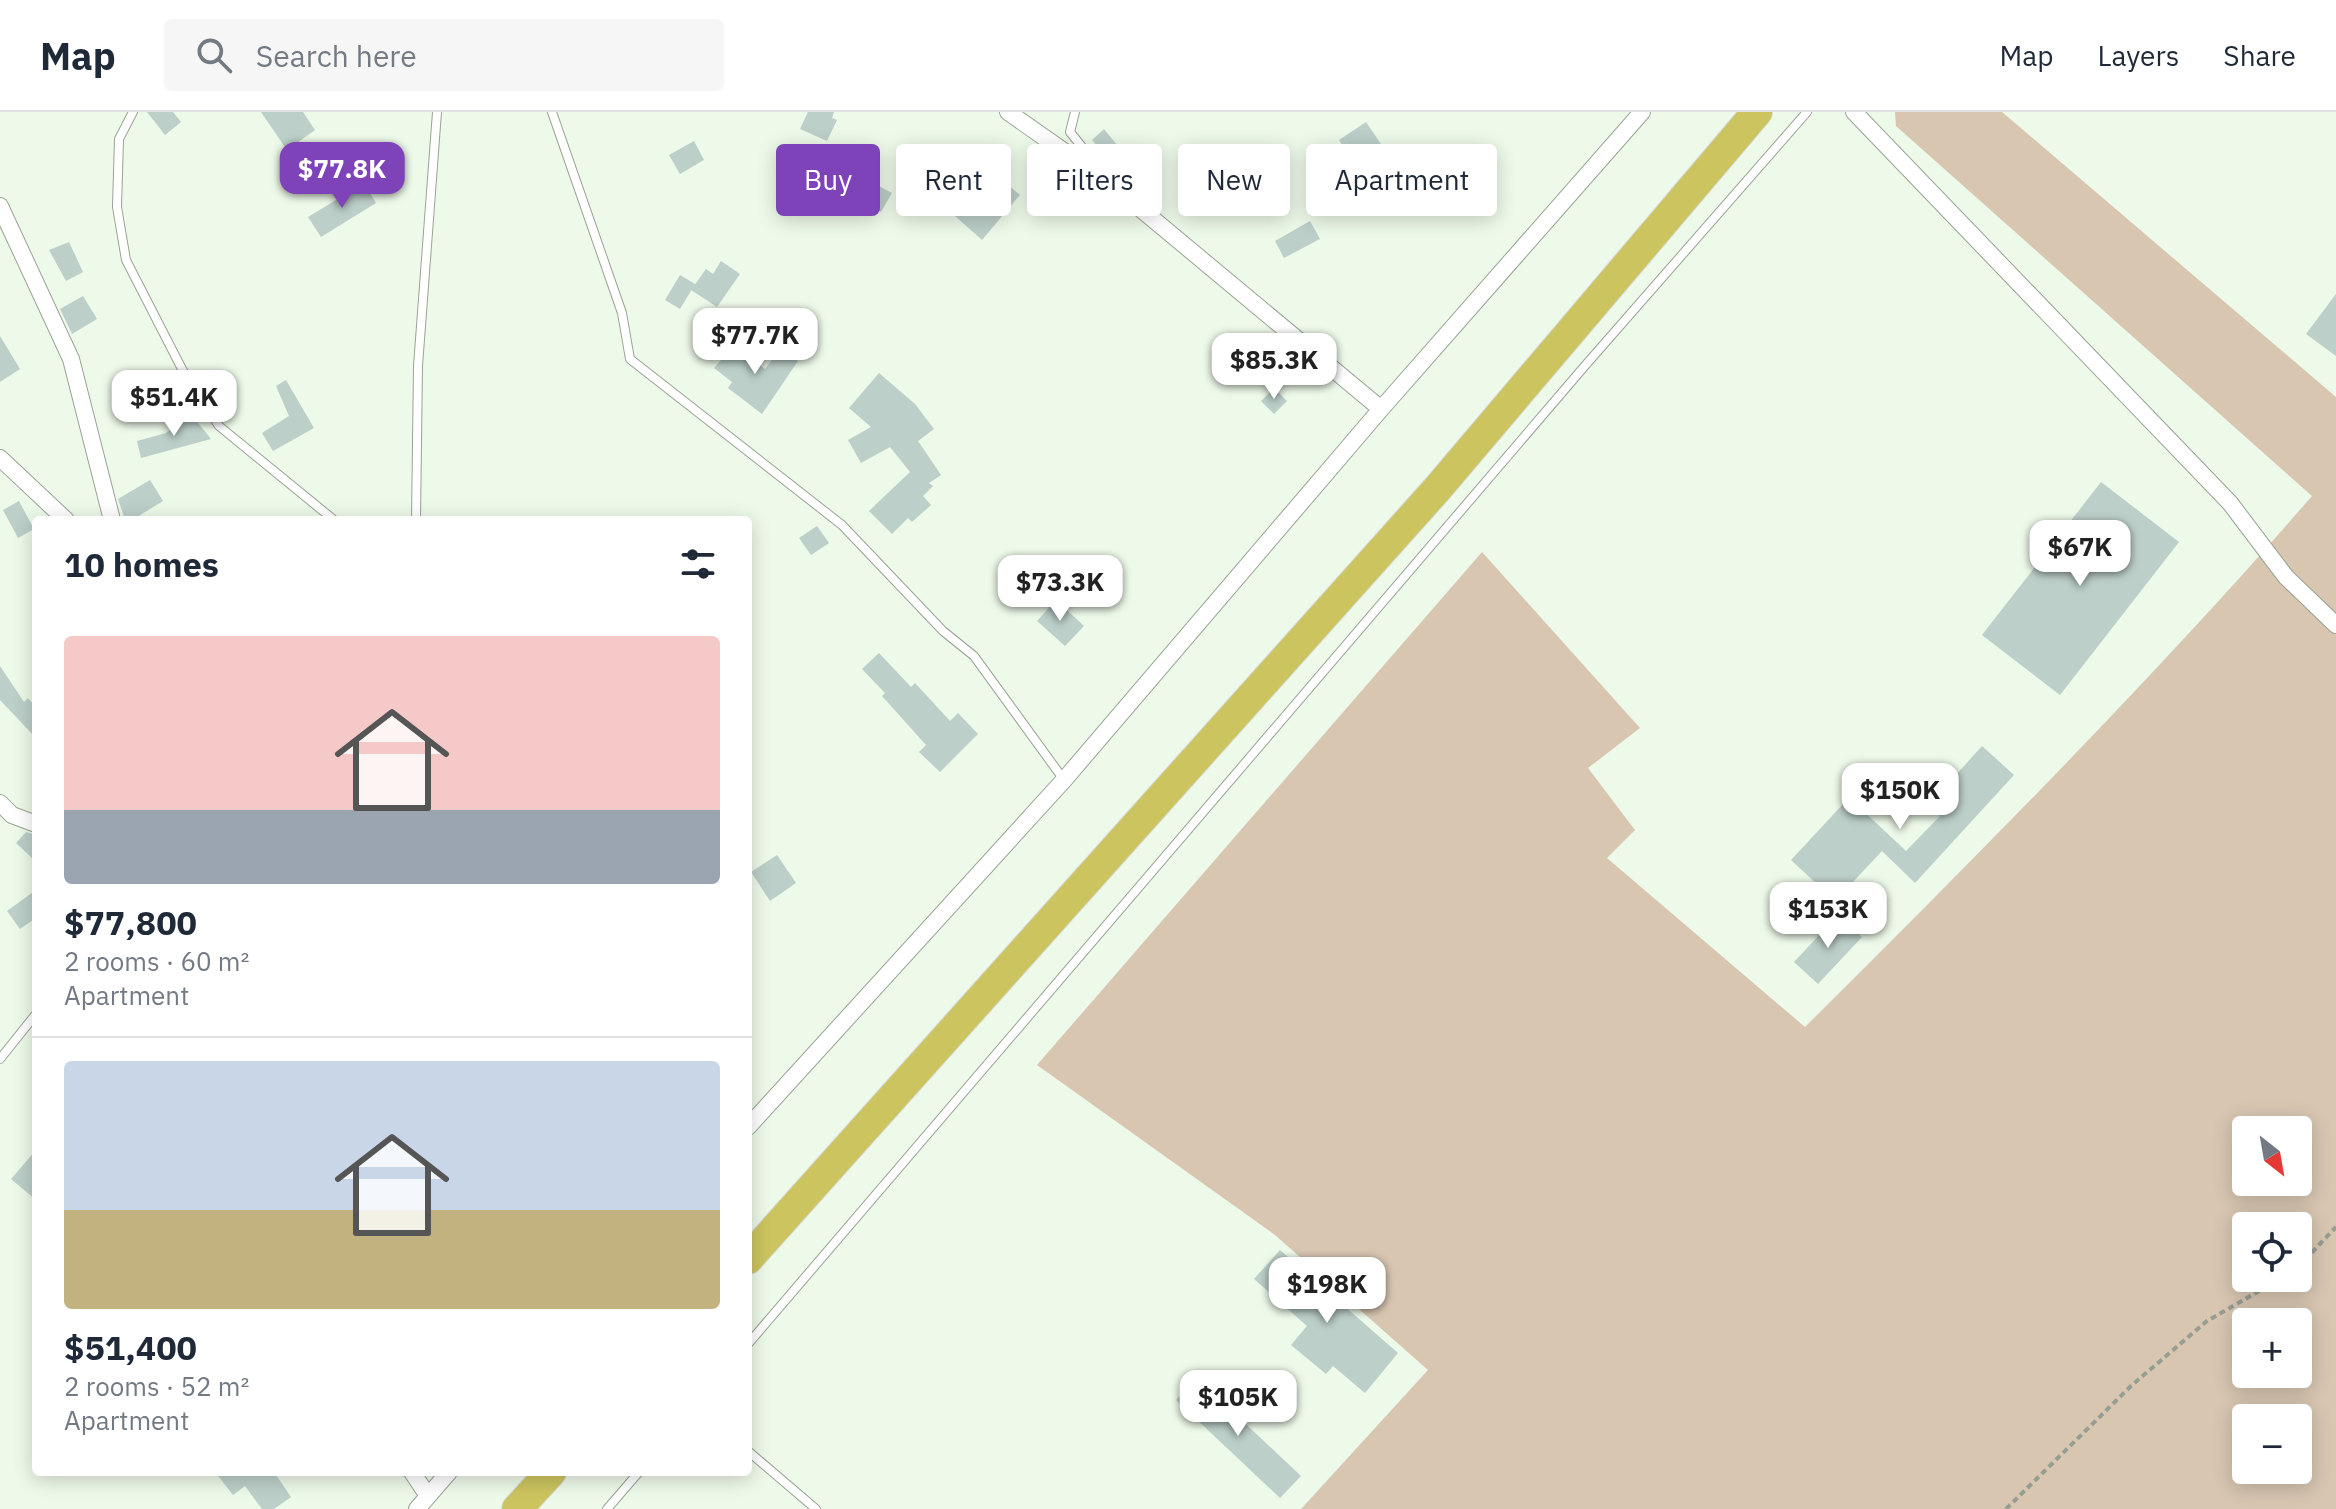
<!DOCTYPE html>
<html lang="en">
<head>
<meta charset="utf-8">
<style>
  :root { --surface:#fff; --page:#f6f6f7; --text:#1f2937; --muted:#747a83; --line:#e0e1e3; --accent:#7e43b9 }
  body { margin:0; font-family:"IBM Plex Sans",sans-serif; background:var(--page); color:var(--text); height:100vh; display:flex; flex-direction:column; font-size:30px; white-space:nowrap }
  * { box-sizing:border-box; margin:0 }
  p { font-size:26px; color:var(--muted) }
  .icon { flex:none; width:44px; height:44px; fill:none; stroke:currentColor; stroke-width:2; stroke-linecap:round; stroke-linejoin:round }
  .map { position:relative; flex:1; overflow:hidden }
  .side { position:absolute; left:32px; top:404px; width:720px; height:960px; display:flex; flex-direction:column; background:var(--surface); border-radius:8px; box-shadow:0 4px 20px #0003 }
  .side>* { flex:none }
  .banner { position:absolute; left:776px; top:32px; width:760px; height:72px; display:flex; gap:16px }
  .needle { width:52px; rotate:149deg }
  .controls { position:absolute; left:2232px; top:1004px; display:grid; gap:16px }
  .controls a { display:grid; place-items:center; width:80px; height:80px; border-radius:8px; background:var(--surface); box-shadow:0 4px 20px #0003; font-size:40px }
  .price { position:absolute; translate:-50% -68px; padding:0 18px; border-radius:16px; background:#fff; color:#222; font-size:26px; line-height:52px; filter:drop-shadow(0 2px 4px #0008) }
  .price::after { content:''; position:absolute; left:50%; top:48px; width:24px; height:18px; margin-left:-12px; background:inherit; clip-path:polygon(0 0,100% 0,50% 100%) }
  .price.selected { background:var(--accent); color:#fff }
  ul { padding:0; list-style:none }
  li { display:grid; align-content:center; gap:16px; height:424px; padding:0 32px }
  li+li { border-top:2px solid var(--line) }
  li span { display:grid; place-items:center; height:248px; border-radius:8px; color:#555 }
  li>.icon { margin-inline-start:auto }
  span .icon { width:144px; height:144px; fill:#fffc; stroke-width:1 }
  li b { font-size:34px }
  h2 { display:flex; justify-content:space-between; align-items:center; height:96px; padding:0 32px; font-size:34px }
  .pill { padding:0 28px; border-radius:8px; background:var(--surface); box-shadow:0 4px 20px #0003; font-size:28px; line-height:72px }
  .pill.selected { background:var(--accent); color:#fff }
  header { display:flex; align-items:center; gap:48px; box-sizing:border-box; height:112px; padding:0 40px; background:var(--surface); border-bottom:2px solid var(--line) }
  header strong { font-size:38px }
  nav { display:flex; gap:44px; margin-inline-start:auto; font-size:28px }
  .search { width:560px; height:72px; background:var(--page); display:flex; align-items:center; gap:20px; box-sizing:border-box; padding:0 28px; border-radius:8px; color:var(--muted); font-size:30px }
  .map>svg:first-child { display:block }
</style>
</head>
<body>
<header>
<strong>Map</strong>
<div class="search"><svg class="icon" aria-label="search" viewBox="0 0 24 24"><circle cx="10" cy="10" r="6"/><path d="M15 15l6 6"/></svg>Search here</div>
<nav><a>Map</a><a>Layers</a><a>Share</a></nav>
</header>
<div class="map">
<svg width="2336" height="1397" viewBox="0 0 2336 1397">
  <rect width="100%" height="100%" fill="#edf9e9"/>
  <path fill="#d8c6b1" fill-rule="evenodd" d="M1895 0H2002L2336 285V1397H1301L1428 1258 1275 1123 1037 953 1482 440 1640 616 1588 656 1635 718 1607 746 1805 915C1978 743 2151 569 2312 384L1896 14ZM2246 1018H2298V1070H2246ZM2246 1114H2298V1166H2246ZM2246 1210H2298V1262H2246ZM2246 1306H2298V1358H2246Z"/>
  <path fill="#bccfc8" d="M147 0H173L181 10 165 23Z
    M261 0H303L315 18 287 38Z
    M808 0H834L832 6 837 8 827 29 800 17Z
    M1366 10 1381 32 1354 50 1339 28Z
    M1104 17 1126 44 1113 54 1092 28Z
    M694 29 704 48 680 62 669 43Z
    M977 47 1020 83 982 128 955 104 979 76 965 55Z
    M870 69 892 81 881 100 860 89Z
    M364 71 376 91 321 125 308 105Z
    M1310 109 1320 127 1284 146 1275 129Z
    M69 130 83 160 66 169 49 138Z
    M721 149 740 162 717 195 691 178 706 157 713 162Z
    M680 163 695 172 680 197 665 188Z
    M2336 182V244L2306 222Z
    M83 184 97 207 72 222 60 197Z
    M0 224 20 257 0 270Z
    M734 233 765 257 780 237 798 249 762 302 728 276 732 270 714 256Z
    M879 261 915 292 934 317 918 329 941 363 929 371 933 374 923 384 931 393 912 410 908 406 892 422 869 399 910 360 890 335 861 351 848 328 871 315 849 296Z
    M286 268 314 316 273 339 262 321 289 304 276 274Z
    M1274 276 1287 289 1274 302 1261 289Z
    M191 302 211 327 141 346 137 329 166 321Z
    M150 368 163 389 132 408H125L118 387Z
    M2101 370 2179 430 2060 583 1982 523Z
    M19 389 34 417 18 426 3 398Z
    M817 414 829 431 811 443 799 426Z
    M1056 488 1084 514 1065 534 1037 509Z
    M879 541 911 575 915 571 950 609 958 601 978 622 940 660 919 640 926 633 882 584 885 581 862 557Z
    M0 554 24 590 28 586 36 595V626L0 588Z
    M1982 634 2014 663 1915 771 1882 739 1835 789 1791 748 1845 690 1851 699 1858 694 1906 739 1940 704 1928 694Z
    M26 720 36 723V750L16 731Z
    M777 743 796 771 770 789 751 760Z
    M36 778V806L20 817 7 799Z
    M1838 803 1862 825 1818 872 1794 850Z
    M36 1038V1088L11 1067Z
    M1280 1138 1398 1241 1365 1281 1333 1254 1326 1262 1291 1233 1307 1214 1254 1167Z
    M1197 1266 1301 1364 1280 1386 1176 1288Z
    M215 1360H274L291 1385 274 1397H262L245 1374 233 1383Z"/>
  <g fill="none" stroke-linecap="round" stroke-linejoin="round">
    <defs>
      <path id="lane" d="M133 0 119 27 117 95 126 148 183 259 219 314 334 408
        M552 0 622 201 630 247 842 413 943 519 974 544 1064 668
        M1075 0 1070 20 1099 56
        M416 408 418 254 437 0
        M0 947 36 902
        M748 1232 1583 256 1807 0
        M748 1339 816 1397
        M607 1397 639 1360"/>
      <path id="street" d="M1008 0 1112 73 1381 297
        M1854 0 2230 391 2286 465 2336 513
        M0 94 71 247 112 408
        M0 346 66 408
        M0 691 12 703 36 712
        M748 1015 1064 668 1381 297 1642 0
        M412 1360 428 1384
        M417 1397 449 1360"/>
      <path id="highway" d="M748 1147 1438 376 1757 0
        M517 1397 551 1360"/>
    </defs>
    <use href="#lane" stroke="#99a395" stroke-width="10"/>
    <use href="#street" stroke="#99a395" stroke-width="18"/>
    <use href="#highway" stroke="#dadada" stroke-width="32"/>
    <path stroke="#969e93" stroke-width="4" stroke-dasharray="6 4" stroke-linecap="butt" d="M2298 1155 2336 1115
      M2006 1397 2131 1274 2207 1209 2282 1166"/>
    <use href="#lane" stroke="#fff" stroke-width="8"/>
    <use href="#street" stroke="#fff" stroke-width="16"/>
    <use href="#highway" stroke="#ccc45f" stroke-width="30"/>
  </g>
</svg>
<div class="controls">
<a><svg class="needle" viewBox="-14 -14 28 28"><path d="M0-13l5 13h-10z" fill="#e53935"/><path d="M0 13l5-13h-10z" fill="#747a83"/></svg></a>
<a><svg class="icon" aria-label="locate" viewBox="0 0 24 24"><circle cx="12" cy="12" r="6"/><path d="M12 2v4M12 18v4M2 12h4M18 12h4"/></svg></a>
<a>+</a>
<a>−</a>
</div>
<b class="price selected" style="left:342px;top:98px">$77.8K</b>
<b class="price" style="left:755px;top:264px">$77.7K</b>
<b class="price" style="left:1274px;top:289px">$85.3K</b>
<b class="price" style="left:174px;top:326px">$51.4K</b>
<b class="price" style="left:2080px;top:476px">$67K</b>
<b class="price" style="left:1060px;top:511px">$73.3K</b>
<b class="price" style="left:1900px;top:719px">$150K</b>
<b class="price" style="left:1828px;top:838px">$153K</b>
<b class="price" style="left:1327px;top:1213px">$198K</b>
<b class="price" style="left:1238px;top:1326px">$105K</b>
<div class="banner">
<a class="pill selected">Buy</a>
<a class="pill">Rent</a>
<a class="pill">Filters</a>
<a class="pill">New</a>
<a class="pill">Apartment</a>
</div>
<section class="side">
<h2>10 homes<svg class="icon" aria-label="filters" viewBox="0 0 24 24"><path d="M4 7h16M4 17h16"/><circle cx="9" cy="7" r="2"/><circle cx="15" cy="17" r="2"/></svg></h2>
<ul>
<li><span style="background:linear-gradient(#f6c9c9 70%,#9aa5b1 0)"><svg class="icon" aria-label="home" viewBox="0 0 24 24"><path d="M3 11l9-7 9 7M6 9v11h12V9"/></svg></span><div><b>$77,800</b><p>2 rooms · 60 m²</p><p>Apartment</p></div></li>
<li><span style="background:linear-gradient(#c9d6e8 60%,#c2b280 0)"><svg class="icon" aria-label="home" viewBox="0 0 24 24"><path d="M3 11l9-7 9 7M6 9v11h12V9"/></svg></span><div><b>$51,400</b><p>2 rooms · 52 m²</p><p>Apartment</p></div></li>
</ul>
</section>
</div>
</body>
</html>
